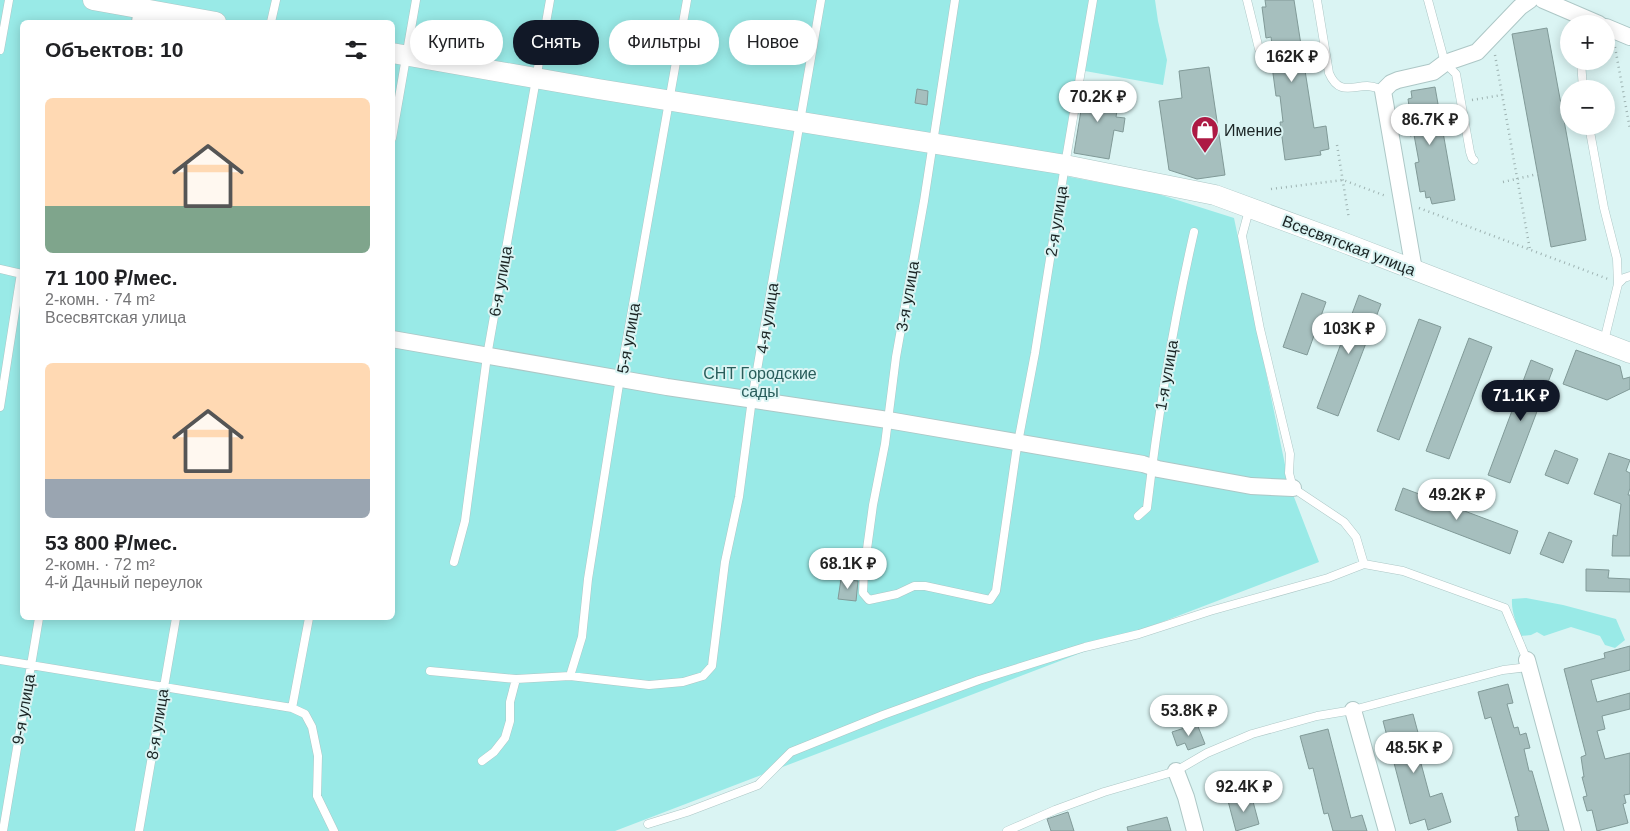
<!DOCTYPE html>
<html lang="ru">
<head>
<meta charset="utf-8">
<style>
  :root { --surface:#fff; --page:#f2f2f2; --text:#202124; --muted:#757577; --accent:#111827 }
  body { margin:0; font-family:Arial,sans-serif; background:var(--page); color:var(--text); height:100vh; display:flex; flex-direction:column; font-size:19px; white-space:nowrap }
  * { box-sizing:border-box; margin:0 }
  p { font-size:16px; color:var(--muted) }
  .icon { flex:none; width:28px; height:28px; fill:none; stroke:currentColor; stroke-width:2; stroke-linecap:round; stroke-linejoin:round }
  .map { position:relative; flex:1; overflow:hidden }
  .drawer { position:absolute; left:20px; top:20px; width:375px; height:600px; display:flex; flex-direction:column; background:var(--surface); border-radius:8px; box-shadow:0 2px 12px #0003 }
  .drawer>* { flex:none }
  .top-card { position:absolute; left:410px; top:20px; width:475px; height:45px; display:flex; gap:10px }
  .tools { position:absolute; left:1560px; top:15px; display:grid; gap:10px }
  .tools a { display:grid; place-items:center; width:55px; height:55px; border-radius:50%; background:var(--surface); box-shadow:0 2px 12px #0003; font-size:25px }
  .price { position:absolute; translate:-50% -42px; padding:0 11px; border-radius:18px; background:#fff; color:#222; font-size:16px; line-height:32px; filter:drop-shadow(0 1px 2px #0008) }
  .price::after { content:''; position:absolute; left:50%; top:30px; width:15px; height:11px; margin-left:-8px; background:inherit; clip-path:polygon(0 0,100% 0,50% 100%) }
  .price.on { background:var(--accent); color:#fff }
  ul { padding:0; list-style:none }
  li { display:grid; align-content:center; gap:10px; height:265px; padding:0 25px }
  li span { display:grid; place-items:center; height:155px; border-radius:8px; color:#555 }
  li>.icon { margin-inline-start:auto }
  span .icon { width:90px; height:90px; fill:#fffc; stroke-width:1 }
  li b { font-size:21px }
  h2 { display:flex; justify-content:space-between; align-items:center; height:60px; padding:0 25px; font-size:21px }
  .tag { padding:0 18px; border-radius:22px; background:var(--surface); box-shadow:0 2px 12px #0003; font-size:18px; line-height:45px }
  .tag.on { background:var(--accent); color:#fff }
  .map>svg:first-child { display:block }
</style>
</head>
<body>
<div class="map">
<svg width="1630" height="831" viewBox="0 0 1630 831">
  <rect width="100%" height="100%" fill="#daf4f3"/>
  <path fill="#99eae7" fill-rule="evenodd" d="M0 0H1155L1158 21 1167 60 1163 85 1085 71 1065 176 1155 193 1234 218 1289 484 1319 562 615 831H0ZM22 22H392V618H22Z
    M1526 598 1563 605 1616 619 1625 640 1615 648 1605 645 1600 636 1571 627 1544 636 1537 632 1531 635 1520 636C1517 623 1511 612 1512 599Z"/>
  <path fill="#a6bfbe" stroke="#819a98" d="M1265 0H1294L1314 128 1326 126 1329 149 1320 151 1321 155 1285 160 1280 122H1283L1280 96H1276L1272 66 1276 65 1272 44 1271 37 1266 38 1262 7H1266Z
    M1547 28 1586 240 1551 247 1512 34Z
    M1209 67 1225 175 1197 179 1169 170 1159 101 1182 98 1179 71Z
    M1085 86 1120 92 1116 117 1125 118 1123 132 1114 130 1109 159 1074 153Z
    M1435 87 1455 200 1432 204 1430 197 1426 198 1425 191 1420 192 1415 163 1419 162 1414 135 1410 136 1406 107 1409 106 1408 99 1412 98 1411 91Z
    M917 89 928 91 927 105 915 103Z
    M1302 293 1326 302 1307 355 1283 347Z
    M1359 295 1381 304 1338 416 1317 408Z
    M1419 319 1441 327 1399 440 1377 431Z
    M1469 338 1492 347 1449 459 1426 451Z
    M1576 350 1620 366 1623 379 1630 377V389L1607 400 1563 384Z
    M1531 360 1553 369 1510 483 1488 475Z
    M1555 450 1578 459 1568 484 1545 475Z
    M1609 453 1630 460 1626 471 1630 473V488L1628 495H1630V556H1612L1613 535 1617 536 1621 504 1594 494Z
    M1403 488 1518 531 1510 554 1395 510Z
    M1549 532 1572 541 1563 563 1540 554Z
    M1586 569 1609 570 1608 578 1630 579V592L1586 591Z
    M841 579 858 581 856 601 838 599Z
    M1630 646V670L1591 680 1597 702 1630 693V709L1602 716 1605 729 1597 731 1605 759 1630 753V794L1624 795 1626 803 1623 804 1628 823 1597 831 1592 810 1587 811 1583 797 1587 796 1582 777H1584L1581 757 1586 755 1564 669 1605 658 1604 653Z
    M1508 684 1513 703 1507 704 1514 728 1518 727 1520 735 1526 733 1530 748 1524 749 1529 771H1532L1549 831H1518L1515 817 1519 816 1491 717 1485 719 1478 692Z
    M1413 714 1420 740 1415 741 1430 797 1442 793 1451 822 1428 830 1425 819 1410 824 1383 721Z
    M1197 724 1205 744 1188 750 1185 743 1177 746 1172 732Z
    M1328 729 1351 818 1362 815 1367 831H1333L1328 813 1324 814 1313 768 1309 769 1300 736Z
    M1251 794 1259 824 1236 831 1228 801Z
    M1068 812 1074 831H1051L1047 819Z
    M1167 817 1171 831H1128L1127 827Z"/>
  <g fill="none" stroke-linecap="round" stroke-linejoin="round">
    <defs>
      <path id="service" d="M955 0 924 201 896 357 885 444 873 505 864 571 863 593 869 600 897 594 914 586H925L990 600 996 591 1016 453 1035 353 1065 165 1093 0
        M1247 0 1259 49
        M1317 0 1329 73C1342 103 1361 76 1383 91
        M1428 0 1445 63 1456 74 1470 152 1472 158 1474 160
        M271 22 276 0
        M0 50 9 0
        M1581 61 1583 89
        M1589 126 1604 208 1617 259 1618 284 1604 341
        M392 138 416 0
        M1249 210 1242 236 1260 329 1290 454 1289 473 1293 488 1344 522 1356 537 1364 564 1403 571 1505 608 1527 660
        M0 269 22 274
        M1618 284 1624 278 1630 276
        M0 407 21 273
        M1138 516 1147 508C1158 415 1173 324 1194 232
        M454 562 465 521 487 356 550 0
        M0 660 292 708 305 714 312 727 318 756 317 796 334 831
        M430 671 516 679
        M570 676 582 637 588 579 620 378 687 0
        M292 708 309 618
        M482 761 494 752 505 738 510 721V702L516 679 570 676 649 685 683 682 703 676 712 666 725 562 739 497 752 399 821 0
        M648 824 687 812 758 785 791 752 883 715 979 680 1085 647 1139 634 1210 611 1328 578 1364 564
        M3 831 39 618
        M139 831 176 618
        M1007 831 1055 810 1104 792 1176 771 1207 753 1252 734 1317 716 1353 710 1503 670 1529 667"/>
      <path id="minor" d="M1543 0 1599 24
        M140 22 142 10
        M1606 27 1630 37
        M1414 270 1383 91 1391 83 1398 80 1433 72 1445 63 1477 52 1520 7 1530 0
        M392 339 667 387 888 420 1143 464 1158 469 1251 486 1293 488
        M1527 660 1573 831
        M1353 710 1387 831
        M1176 771 1186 797 1195 831"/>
      <path id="tertiary" d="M93 0 216 22
        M392 53 598 89 1060 164 1215 195 1337 240 1630 353"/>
    </defs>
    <use href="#service" stroke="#adc7c6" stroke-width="9"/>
    <use href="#minor" stroke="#adc7c6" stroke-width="18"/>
    <use href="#tertiary" stroke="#adc7c6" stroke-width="21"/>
    <path stroke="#9db2b1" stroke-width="2.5" stroke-dasharray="1 4" stroke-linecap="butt" d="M1615 47 1630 129
      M1495 55 1530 250
      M1472 100 1502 95
      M1337 145 1349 219
      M1503 182 1538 174
      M1271 189 1343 180 1386 196
      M1419 208 1608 279"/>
    <use href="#service" stroke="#fff" stroke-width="8"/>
    <use href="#minor" stroke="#fff" stroke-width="16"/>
    <use href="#tertiary" stroke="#fff" stroke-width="20"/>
  </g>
  <defs>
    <symbol id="shop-pin" viewBox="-11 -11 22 30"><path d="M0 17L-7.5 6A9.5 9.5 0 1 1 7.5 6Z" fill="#ad1a44" stroke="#daf4f3"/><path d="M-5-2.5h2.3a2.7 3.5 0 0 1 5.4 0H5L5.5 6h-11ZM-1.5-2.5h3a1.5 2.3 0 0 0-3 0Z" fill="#fff"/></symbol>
  </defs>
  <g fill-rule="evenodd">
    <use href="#shop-pin" x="1189" y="114" width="32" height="43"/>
  </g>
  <g text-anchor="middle" stroke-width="4" stroke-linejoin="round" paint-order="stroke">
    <g font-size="16" fill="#1b2525" stroke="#daf4f3" text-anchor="start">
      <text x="1224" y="136">Имение</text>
    </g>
    <g font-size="16" fill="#1b2525" stroke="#daf4f3">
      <text transform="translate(1056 221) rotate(-81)" y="6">2-я улица</text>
      <text transform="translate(1349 245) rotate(21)" y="6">Всесвятская улица</text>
      <text transform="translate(500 281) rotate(-80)" y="6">6-я улица</text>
      <text transform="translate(907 296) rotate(-80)" y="6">3-я улица</text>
      <text transform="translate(767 318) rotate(-81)" y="6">4-я улица</text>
      <text transform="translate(628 338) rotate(-80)" y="6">5-я улица</text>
      <text transform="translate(1166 375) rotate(-80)" y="6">1-я улица</text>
      <text transform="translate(23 709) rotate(-80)" y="6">9-я улица</text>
      <text transform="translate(157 724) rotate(-81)" y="6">8-я улица</text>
    </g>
    <g font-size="16" fill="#295d5b" stroke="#daf4f3">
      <text x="760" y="379">СНТ Городские<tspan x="760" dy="18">сады</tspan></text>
    </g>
  </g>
</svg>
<div class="tools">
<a>+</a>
<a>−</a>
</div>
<b class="price" style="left:1292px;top:83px">162K ₽</b>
<b class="price" style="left:1098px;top:123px">70.2K ₽</b>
<b class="price" style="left:1430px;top:146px">86.7K ₽</b>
<b class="price" style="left:1349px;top:355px">103K ₽</b>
<b class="price on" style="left:1521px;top:422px">71.1K ₽</b>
<b class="price" style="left:1457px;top:521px">49.2K ₽</b>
<b class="price" style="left:848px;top:590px">68.1K ₽</b>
<b class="price" style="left:1189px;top:737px">53.8K ₽</b>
<b class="price" style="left:1414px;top:774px">48.5K ₽</b>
<b class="price" style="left:1244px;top:813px">92.4K ₽</b>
<div class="top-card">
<a class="tag">Купить</a>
<a class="tag on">Снять</a>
<a class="tag">Фильтры</a>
<a class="tag">Новое</a>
</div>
<section class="drawer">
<h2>Объектов: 10<svg class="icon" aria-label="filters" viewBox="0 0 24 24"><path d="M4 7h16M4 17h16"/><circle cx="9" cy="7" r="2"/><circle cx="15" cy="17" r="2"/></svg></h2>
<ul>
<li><span style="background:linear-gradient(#ffd9b3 70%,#7fa58c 0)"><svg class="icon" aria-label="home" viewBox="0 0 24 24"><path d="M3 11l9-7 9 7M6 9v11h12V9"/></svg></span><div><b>71 100 ₽/мес.</b><p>2-комн. · 74 m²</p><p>Всесвятская улица</p></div></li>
<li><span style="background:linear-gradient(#ffd9b3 75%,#9aa5b1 0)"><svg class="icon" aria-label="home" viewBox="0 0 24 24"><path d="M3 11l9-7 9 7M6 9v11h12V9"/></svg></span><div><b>53 800 ₽/мес.</b><p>2-комн. · 72 m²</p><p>4-й Дачный переулок</p></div></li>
</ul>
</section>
</div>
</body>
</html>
